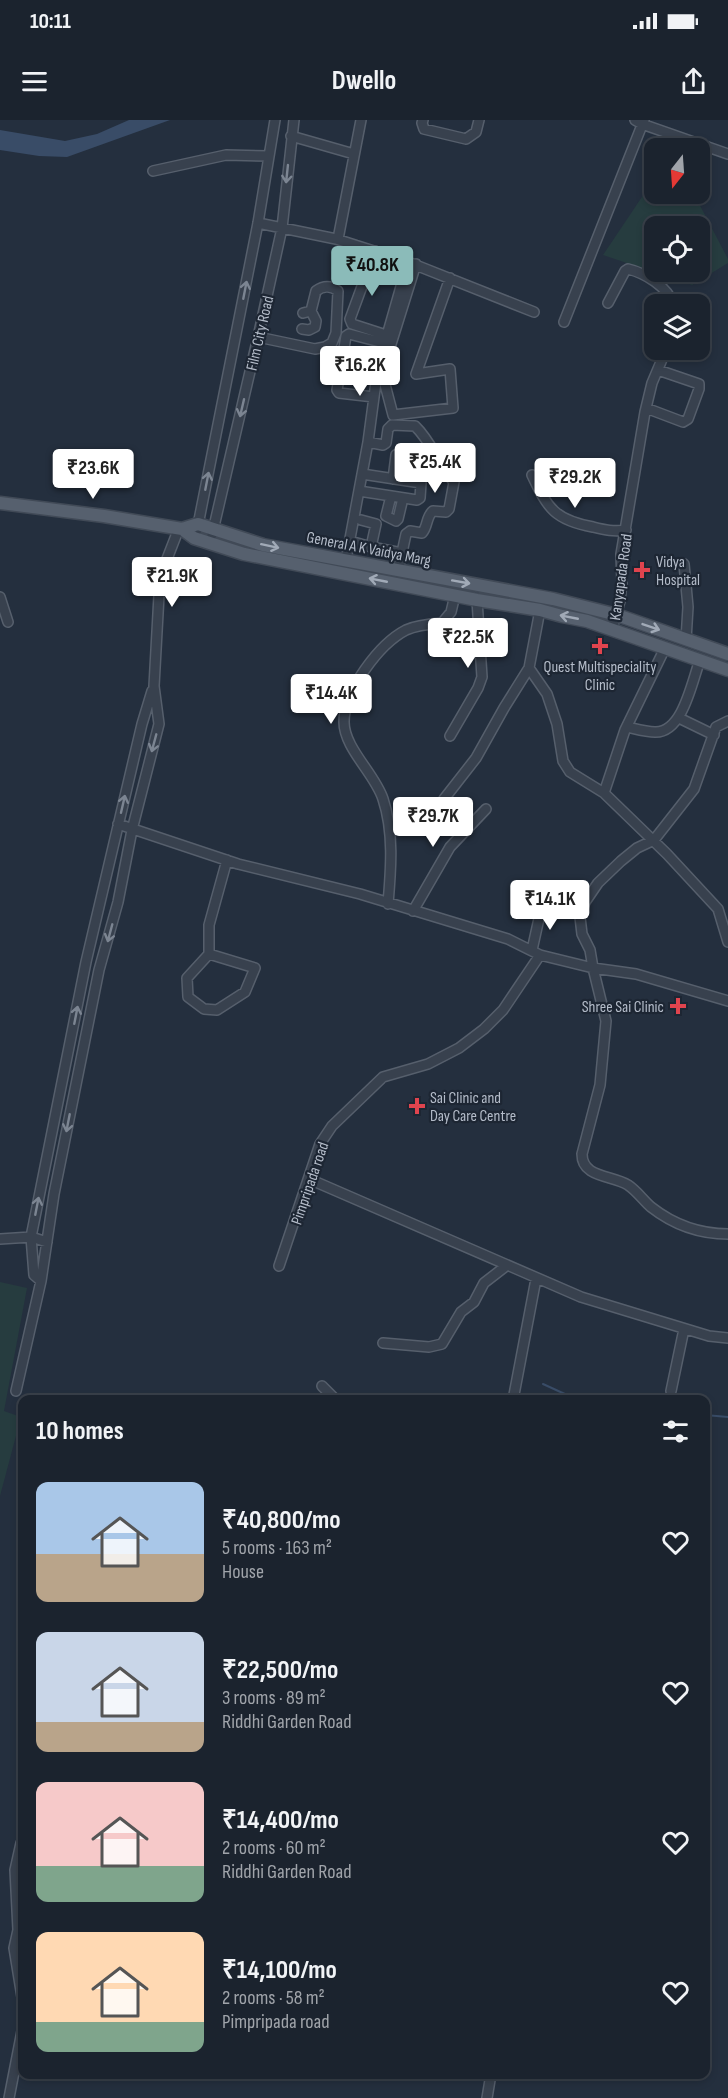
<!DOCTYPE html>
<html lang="en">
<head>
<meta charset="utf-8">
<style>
  :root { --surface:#1b232e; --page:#282f3a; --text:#f1f3f6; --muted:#a0a4aa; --line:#39404a; --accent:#8bbbb9 }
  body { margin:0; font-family:"Sofia Sans Condensed",sans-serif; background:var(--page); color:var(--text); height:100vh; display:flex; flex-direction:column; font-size:22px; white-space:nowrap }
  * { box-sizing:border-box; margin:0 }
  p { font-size:20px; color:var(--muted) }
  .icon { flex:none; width:33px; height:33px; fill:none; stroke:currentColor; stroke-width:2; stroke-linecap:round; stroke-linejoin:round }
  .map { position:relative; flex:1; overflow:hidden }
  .drawer { position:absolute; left:18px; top:1275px; width:692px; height:684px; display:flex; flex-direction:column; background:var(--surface); border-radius:12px; box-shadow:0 3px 9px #0003,0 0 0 2px var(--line) }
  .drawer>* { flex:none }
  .needle { width:39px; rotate:197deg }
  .buttons { position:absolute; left:644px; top:18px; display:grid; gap:12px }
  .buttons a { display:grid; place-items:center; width:66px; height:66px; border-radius:12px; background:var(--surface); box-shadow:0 3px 9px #0003,0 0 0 2px var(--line); font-size:30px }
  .price { position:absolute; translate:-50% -51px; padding:0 14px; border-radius:6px; background:#fff; color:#222; font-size:20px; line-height:39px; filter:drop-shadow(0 2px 3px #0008) }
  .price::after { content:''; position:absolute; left:50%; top:36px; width:18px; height:14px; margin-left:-9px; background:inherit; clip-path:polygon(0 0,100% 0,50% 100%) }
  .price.current { background:var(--accent); color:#111 }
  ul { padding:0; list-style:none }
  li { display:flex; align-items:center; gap:18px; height:150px; padding:0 18px }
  li span { display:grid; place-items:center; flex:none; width:168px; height:120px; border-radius:12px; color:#555 }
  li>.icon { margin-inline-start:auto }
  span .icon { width:72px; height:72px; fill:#fffc; stroke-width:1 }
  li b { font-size:26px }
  h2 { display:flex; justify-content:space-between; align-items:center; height:72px; padding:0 18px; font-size:26px }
  .status { display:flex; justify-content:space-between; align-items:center; height:42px; padding:0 30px; background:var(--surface); direction:ltr }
  .status svg { height:16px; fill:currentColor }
  header { display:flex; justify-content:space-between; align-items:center; height:78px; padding:0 18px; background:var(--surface); font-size:27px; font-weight:700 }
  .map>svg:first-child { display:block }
</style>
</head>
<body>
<div class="status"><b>10:11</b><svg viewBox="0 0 49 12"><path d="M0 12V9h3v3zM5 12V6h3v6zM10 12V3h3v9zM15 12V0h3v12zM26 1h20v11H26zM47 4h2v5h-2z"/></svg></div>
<header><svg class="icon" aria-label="menu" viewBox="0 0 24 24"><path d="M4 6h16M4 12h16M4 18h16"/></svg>Dwello<svg class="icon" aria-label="share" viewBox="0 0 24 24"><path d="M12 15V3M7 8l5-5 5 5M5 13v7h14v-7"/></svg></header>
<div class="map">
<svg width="728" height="1978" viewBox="0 0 728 1978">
  <rect width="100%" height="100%" fill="#242f3e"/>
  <path fill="#263c3f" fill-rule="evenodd" d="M654 59V74H694L728 139V143L692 165 603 135ZM654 106H699V152H654Z
    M0 1162 27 1168 4 1291 21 1297 0 1376Z"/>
  <path fill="#394c67" d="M129 0H170L67 37 39 36 0 30V10L65 21 97 14Z"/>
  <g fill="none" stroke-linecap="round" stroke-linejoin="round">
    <path stroke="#394c67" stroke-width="2" d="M543 1264 578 1280
      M705 1295 728 1297"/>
    <defs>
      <path id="minor" d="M423 0 422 3 424 9 466 19 476 12 479 0
        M635 0 642 4 728 34
        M291 16 354 34
        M153 51 226 35 269 36
        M258 103 336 119 408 142 534 192
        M338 119 361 0
        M375 131 350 199 352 204 386 215
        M416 144 382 253 393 295 453 288 450 249 416 254 450 158
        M348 145 355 125
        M608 183 625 151 628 149C645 153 668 167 673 184
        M564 202 644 0
        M302 209 309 210 315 207 316 201 311 191
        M258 217 315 229 325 227 332 223 336 213 338 171C330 165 323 166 316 171L311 191 303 193
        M374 277 339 273 337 270 346 216 349 214 384 223
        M646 288 683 302 688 299 699 269V264L658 250
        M368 322 383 325 386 323 388 309 392 305 415 306C431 321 439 345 454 362L449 389 446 392 433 391C426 396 428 407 422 413L410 411 406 414 398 451
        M532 355C548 389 555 400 593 407 605 410 614 412 626 410
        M393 359 396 335 407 333 409 336 407 361
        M359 371 417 380 420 378 421 363 362 354
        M391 376 386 396 396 401 398 399 403 378
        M361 400 376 404 371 427 402 433
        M197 410 258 103 275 0
        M212 415 258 217 282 108 294 0
        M350 421 371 427
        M346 440 368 322 378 247 408 142
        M684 444 688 487 686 520
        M0 477 8 502
        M612 509 620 481 622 462 621 434 645 292 652 263 666 230
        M529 548 547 574 557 604 563 641 570 652 604 673 667 734 718 789 728 822
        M679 598 714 615
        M728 601 716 607 694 669 654 720 637 728 621 741 598 763 585 782 580 797 582 814 590 830 593 848 606 901 600 965 582 1034C582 1058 612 1055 628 1065 637 1071 643 1080 651 1087 674 1105 700 1114 728 1114
        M627 607C636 609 646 612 655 612 683 613 692 561 700 540
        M450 616 478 568 482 557 477 480
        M604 673 625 610 665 528
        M444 679 476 638 504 588 529 548 540 490
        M118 704 238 744 360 774 508 819 540 835 593 848 636 854 728 881
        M388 784C391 749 394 712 383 679 375 654 344 628 344 602 344 571 379 524 406 510 417 505 430 504 442 503L451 492 455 475
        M413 791 450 727 486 689
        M532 830 542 785
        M209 834 187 858 188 877 204 889 217 890 245 872 255 848 209 834V805L227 740
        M309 1059 581 1177 709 1216 728 1218
        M0 1119 31 1117 47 1122
        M279 1146 320 1024 332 1006 383 957 428 944 459 928 484 909 503 890 540 835
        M41 1161 34 1155 31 1117 86 842 142 604 152 571
        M383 1223 429 1227 442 1224 461 1192 474 1182 484 1163 506 1146
        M322 1266 336 1280
        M16 1271 41 1161 54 1074 99 850 118 782 132 710 159 604 154 566 160 457 179 408
        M671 1271 684 1209
        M513 1280 536 1159
        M21 1723 15 1750 18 1810 14 1828 22 1877
        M9 1978 22 1911
        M487 1978 491 1954"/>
      <path id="major" d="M0 383 104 396 182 409 198 404 263 425 553 479 617 495 728 534
        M182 409 194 418 244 434 477 480 540 490 562 496 587 501 728 550"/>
    </defs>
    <use href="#minor" stroke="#565f6c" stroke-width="12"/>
    <use href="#major" stroke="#414a57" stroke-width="15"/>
    <use href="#minor" stroke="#38414e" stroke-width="9"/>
    <use href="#major" stroke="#56606e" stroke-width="12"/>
  </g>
  <defs><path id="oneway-shaft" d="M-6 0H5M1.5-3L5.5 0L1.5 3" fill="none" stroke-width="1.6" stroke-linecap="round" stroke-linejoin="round" transform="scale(1.5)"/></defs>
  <g stroke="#7c8592">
    <use href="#oneway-shaft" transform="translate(287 54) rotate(96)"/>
    <use href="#oneway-shaft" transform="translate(245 170) rotate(-79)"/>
    <use href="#oneway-shaft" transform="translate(242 288) rotate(103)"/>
    <use href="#oneway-shaft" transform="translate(207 361) rotate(-79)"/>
    <use href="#oneway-shaft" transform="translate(154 623) rotate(105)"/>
    <use href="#oneway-shaft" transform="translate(123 684) rotate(-77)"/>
    <use href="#oneway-shaft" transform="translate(110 813) rotate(105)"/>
    <use href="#oneway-shaft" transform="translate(76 895) rotate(-79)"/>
    <use href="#oneway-shaft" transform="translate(68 1003) rotate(101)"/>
    <use href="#oneway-shaft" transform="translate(37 1086) rotate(-79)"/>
  </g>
  <g stroke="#a1aab7">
    <use href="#oneway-shaft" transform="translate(270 426) rotate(12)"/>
    <use href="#oneway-shaft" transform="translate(378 460) rotate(-169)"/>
    <use href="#oneway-shaft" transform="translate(461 462) rotate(10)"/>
    <use href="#oneway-shaft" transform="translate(569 497) rotate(-169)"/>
    <use href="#oneway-shaft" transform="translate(651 507) rotate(19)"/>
  </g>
  <g fill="#e0444e" stroke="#1d2633" stroke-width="2">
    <path d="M639 441h6v6h6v6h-6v6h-6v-6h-6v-6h6z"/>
    <path d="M597 517h6v6h6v6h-6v6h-6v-6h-6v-6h6z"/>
    <path d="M675 877h6v6h6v6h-6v6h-6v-6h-6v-6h6z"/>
    <path d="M414 977h6v6h6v6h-6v6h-6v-6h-6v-6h6z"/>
  </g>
  <g text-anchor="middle" stroke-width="4.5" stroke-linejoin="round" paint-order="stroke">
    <g font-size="16" fill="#b4bcc9" stroke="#1d2633">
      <text transform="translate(259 213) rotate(-77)" y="6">Film City Road</text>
      <text transform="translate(369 428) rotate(11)" y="6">General A K Vaidya Marg</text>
      <text transform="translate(620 457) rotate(-82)" y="6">Kanyapada Road</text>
      <text transform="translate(309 1063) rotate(-71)" y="6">Pimpripada road</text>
    </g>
    <g font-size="16" fill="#b4bcc9" stroke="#1d2633" text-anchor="start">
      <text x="656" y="447">Vidya<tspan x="656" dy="18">Hospital</tspan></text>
      <text x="600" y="552" text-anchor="middle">Quest Multispeciality<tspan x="600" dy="18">Clinic</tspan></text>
      <text x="664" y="892" text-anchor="end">Shree Sai Clinic</text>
      <text x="430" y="983">Sai Clinic and<tspan x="430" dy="18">Day Care Centre</tspan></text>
    </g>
  </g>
</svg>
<div class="buttons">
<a><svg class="needle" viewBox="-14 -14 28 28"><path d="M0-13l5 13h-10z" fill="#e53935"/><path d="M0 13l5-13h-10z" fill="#a0a4aa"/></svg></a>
<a><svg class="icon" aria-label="locate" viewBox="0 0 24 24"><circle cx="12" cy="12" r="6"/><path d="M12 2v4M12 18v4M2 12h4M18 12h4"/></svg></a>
<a><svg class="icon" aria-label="layers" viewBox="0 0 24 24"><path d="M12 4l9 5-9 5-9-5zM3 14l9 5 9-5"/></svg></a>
</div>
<b class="price current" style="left:372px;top:177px">₹40.8K</b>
<b class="price" style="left:360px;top:277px">₹16.2K</b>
<b class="price" style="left:435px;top:374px">₹25.4K</b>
<b class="price" style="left:93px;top:380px">₹23.6K</b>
<b class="price" style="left:575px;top:389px">₹29.2K</b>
<b class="price" style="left:172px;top:488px">₹21.9K</b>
<b class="price" style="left:468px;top:549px">₹22.5K</b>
<b class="price" style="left:331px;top:605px">₹14.4K</b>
<b class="price" style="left:433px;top:728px">₹29.7K</b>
<b class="price" style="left:550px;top:811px">₹14.1K</b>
<section class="drawer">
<h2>10 homes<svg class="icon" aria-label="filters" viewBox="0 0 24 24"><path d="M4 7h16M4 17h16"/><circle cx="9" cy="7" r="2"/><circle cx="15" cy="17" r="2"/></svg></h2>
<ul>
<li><span style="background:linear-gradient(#a9c7e8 60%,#b9a48a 0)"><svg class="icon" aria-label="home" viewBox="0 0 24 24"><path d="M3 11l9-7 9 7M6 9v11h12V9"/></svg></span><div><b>₹40,800/mo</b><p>5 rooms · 163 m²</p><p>House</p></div><svg class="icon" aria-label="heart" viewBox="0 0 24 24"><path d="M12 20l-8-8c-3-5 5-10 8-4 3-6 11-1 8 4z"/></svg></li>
<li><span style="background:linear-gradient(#c9d6e8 75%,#b9a48a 0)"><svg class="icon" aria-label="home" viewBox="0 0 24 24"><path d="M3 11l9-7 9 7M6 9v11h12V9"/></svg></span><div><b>₹22,500/mo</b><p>3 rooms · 89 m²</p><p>Riddhi Garden Road</p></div><svg class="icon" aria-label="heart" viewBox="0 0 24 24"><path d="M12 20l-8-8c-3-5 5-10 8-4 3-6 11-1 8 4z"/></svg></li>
<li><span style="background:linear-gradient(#f6c9c9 70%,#7fa58c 0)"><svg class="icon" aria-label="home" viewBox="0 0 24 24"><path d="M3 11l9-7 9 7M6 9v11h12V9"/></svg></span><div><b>₹14,400/mo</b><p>2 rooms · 60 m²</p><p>Riddhi Garden Road</p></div><svg class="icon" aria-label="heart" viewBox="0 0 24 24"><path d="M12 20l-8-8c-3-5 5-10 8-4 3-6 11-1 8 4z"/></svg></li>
<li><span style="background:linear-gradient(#ffd9b3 75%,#7fa58c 0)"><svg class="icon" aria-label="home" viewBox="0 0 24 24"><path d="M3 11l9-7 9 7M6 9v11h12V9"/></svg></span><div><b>₹14,100/mo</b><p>2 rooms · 58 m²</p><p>Pimpripada road</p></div><svg class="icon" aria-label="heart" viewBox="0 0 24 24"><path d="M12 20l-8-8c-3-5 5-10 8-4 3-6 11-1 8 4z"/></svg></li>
</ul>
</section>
</div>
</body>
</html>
